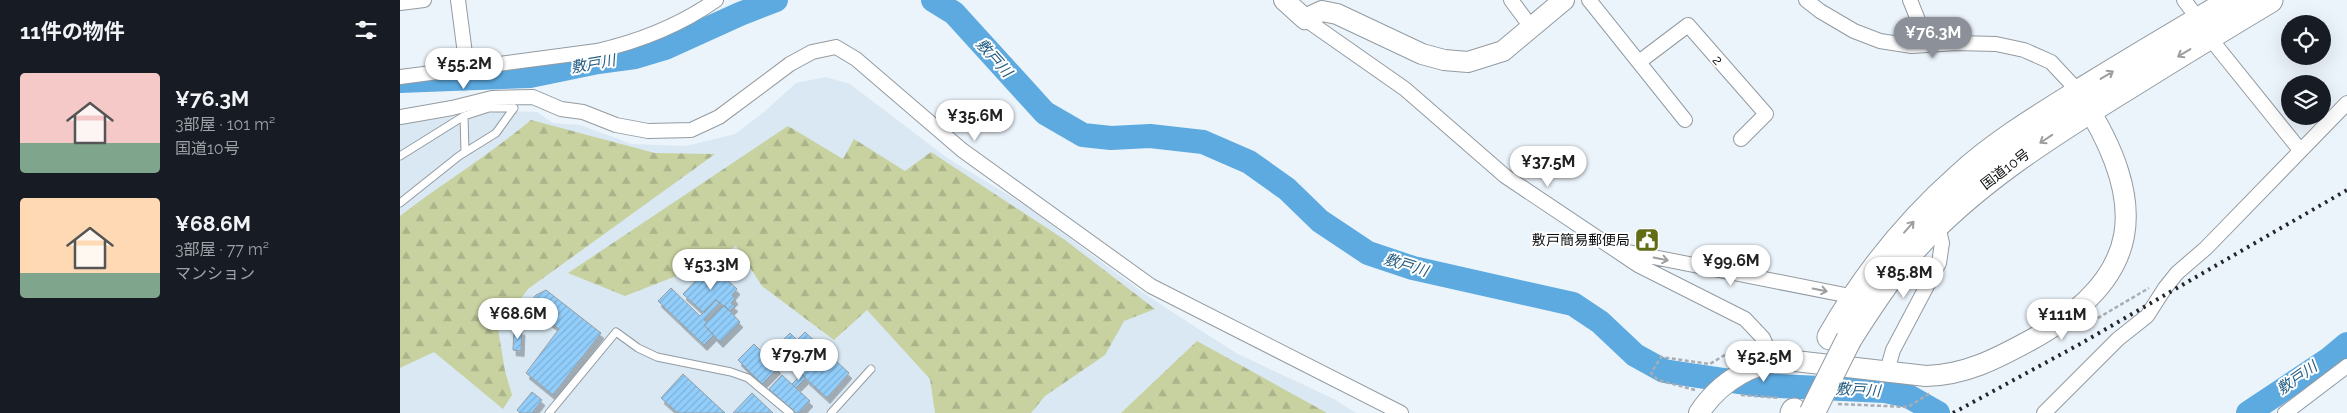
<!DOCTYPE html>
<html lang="ja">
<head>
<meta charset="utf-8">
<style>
  :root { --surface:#171b24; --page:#20242c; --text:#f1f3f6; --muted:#9ea1a6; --accent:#8c9099 }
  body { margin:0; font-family:Raleway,"Noto Sans JP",sans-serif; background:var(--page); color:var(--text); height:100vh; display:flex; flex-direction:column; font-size:19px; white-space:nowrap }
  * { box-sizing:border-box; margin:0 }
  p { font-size:16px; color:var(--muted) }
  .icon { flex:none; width:28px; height:28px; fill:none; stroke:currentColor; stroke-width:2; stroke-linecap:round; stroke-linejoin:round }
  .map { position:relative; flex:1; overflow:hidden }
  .panel { display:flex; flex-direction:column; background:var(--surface); width:400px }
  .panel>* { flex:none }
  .buttons { position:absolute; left:1881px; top:15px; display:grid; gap:10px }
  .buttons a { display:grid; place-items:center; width:50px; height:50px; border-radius:50%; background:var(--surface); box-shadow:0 5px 20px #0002; font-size:25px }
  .price { position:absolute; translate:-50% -42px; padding:0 11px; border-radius:18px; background:#fff; color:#222; font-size:16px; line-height:32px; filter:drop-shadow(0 1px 2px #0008) }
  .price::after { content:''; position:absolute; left:50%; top:30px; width:15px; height:11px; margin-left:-8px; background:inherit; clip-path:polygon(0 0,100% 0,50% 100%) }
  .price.active { background:var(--accent); color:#fff }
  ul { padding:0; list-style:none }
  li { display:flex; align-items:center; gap:15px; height:125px; padding:0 20px }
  li span { display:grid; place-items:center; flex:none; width:140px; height:100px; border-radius:5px; color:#555 }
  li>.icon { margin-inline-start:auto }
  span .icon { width:60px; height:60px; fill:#fffc; stroke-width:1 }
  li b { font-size:21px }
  h2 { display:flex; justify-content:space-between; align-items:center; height:60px; padding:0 20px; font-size:21px }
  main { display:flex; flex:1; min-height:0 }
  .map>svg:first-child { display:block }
</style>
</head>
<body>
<main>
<section class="panel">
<h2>11件の物件<svg class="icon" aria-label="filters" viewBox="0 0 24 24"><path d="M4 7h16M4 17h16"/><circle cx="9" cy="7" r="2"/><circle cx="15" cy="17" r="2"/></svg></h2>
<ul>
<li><span style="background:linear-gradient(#f6c9c9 70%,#7fa58c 0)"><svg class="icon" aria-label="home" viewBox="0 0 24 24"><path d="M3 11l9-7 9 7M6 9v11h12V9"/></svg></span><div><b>¥76.3M</b><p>3部屋 · 101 m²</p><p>国道10号</p></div></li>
<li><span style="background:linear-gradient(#ffd9b3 75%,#7fa58c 0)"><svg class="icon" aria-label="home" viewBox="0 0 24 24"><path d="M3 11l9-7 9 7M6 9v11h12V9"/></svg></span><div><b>¥68.6M</b><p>3部屋 · 77 m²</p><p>マンション</p></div></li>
</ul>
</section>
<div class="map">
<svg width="1947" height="413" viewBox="0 0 1947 413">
  <defs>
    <pattern id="forest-firs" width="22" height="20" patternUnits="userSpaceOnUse" patternTransform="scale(1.25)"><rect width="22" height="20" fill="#c8d2a0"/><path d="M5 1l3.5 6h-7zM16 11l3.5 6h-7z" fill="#aab389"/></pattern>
    <pattern id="building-hatch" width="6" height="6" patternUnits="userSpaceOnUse" patternTransform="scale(1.25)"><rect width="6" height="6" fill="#92cefb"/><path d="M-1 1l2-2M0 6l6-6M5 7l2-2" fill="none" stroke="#7db0d6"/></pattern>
    <filter id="shadow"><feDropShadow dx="3" dy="5.5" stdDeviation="0" flood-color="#0004"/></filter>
  </defs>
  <rect width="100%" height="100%" fill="#ecf4fb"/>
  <path fill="#d9e8f3" d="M426 77 450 84 546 157 626 206 742 292 800 330 838 354 934 399 956 413H0V123L104 111 137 112 153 123 180 125 232 144 286 146 335 134 364 112 396 83Z"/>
  <path fill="url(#forest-firs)" d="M131 120 255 153 315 154 128 289 98 329 105 371 112 395 103 409 34 352 0 368V216C43 183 89 155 131 120Z
    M388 126 443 159 454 139 505 171 531 152 665 240 755 309 724 321 705 355 645 396 631 413H535L530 379 467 310 434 340 362 286 336 246 307 264 225 296 168 273Z
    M797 341 927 413H721Z"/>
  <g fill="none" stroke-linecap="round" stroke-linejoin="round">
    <path stroke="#5caae0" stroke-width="24" d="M533 0 554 13 645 113 683 135 711 138 750 136 803 142 849 162 887 189 920 221 968 253 1013 268 1173 304 1200 322 1235 355 1264 371 1358 385 1485 391 1508 396 1538 413
      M0 81 130 76 198 62 235 57 265 48 340 14 376 0
      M1848 413 1929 359 1947 344"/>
  </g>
  <path fill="url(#building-hatch)" stroke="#959da3" filter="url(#shadow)" d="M311 265 337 289 332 295 335 299 331 303 335 306 330 311 316 300 304 313 283 294Z
    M271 288 300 316 316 300 320 303 304 320 307 322 304 325 314 335 304 345 258 301Z
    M146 290 201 333 153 395 126 373 159 329 128 305 136 295Z
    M324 305 340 322 320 342 304 325Z
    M114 329 122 330 121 351 113 350Z
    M405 332 449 373 427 398 378 353 386 344 384 339 390 333 397 340Z
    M354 344 378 368 362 384 338 360Z
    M283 374 325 413H278L261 398Z
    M402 374 406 378 396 388 392 384Z
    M382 375 410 401 399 413H396L369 389Z
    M132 392 142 400 132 413H120L117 410Z
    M352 393 373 413H333Z"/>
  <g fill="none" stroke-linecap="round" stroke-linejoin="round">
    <defs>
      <path id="lane" d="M65 152 64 116 89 108H114
        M0 156 64 116
        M0 203 59 156 96 133 114 108
        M149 413 216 332 238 348 257 357 331 372 348 378 390 413
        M431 413 471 369"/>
      <path id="street" d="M58 0 67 69
        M1111 0 1131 27
        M1189 0 1285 120
        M1406 0 1420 11 1454 31 1480 41 1512 46 1557 43 1596 44 1624 50 1651 62 1679 92
        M1510 0 1528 45
        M1784 0 1799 20
        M0 3 24 0
        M905 19 1005 89 1105 176 1238 265 1345 319 1363 338 1373 361
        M1809 37 1900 150
        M1239 62 1288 25 1366 114 1341 139
        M0 77 197 51C241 41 279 26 316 0
        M0 117 52 108 92 98 133 97 161 109 183 112 216 125 248 131 291 130 319 117 390 64 412 52 436 47 456 59 562 150 751 286 1001 413
        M1223 251 1455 297
        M1487 371 1493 350 1539 263 1542 243 1538 226
        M1644 413 1718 339 1747 316 1765 288 1777 273 1806 248 1947 103
        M1885 413 1947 366"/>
      <path id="secondary" d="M884 0 905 19 922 11 937 14 1022 54 1044 60 1068 62 1103 51 1164 0
        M1299 413C1319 382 1357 358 1395 361L1526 376C1565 375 1596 359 1629 341 1745 278 1749 203 1682 98"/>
      <path id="highway" d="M1430 337C1464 277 1508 222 1560 176 1597 142 1641 116 1684 89 1733 59 1783 29 1833 0
        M1449 339C1466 312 1483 286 1503 261 1567 186 1651 134 1734 83 1779 55 1825 27 1870 0
        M1393 413 1394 411"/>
    </defs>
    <use href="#lane" stroke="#939ba1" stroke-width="9"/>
    <use href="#street" stroke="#939ba1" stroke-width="16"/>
    <use href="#secondary" stroke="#939ba1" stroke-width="22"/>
    <use href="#highway" stroke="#939ba1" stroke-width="27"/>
    <path stroke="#a7adb3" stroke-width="2.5" stroke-dasharray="4 2.5" stroke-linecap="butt" d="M1681 328 1749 288
      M1295 390 1258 380 1251 373 1261 357 1310 364 1331 351 1351 345
      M1341 395 1380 398
      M1438 404 1508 407 1530 393"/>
    <use href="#lane" stroke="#fff" stroke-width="7"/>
    <use href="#street" stroke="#fff" stroke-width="14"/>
    <use href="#secondary" stroke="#fff" stroke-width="20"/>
    <use href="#highway" stroke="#fff" stroke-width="25"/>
    <path stroke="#232629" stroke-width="4" stroke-dasharray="2.5 5" stroke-linecap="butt" d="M1553 413 1680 344 1947 190"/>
    <defs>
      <path id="highway-bridge" d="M1412 413 1449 339"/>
    </defs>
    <use href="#highway-bridge" stroke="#939ba1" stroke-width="27" stroke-linecap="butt"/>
    <use href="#highway-bridge" stroke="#fff" stroke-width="25"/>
  </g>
  <defs><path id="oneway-shaft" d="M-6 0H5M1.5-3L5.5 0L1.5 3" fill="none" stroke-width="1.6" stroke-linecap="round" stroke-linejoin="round" transform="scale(1.25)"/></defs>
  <g stroke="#9d9e9f">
    <use href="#oneway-shaft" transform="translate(1784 53) rotate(149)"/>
    <use href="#oneway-shaft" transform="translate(1707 75) rotate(-31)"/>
    <use href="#oneway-shaft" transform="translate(1646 139) rotate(146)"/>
    <use href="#oneway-shaft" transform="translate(1509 227) rotate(-49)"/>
    <use href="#oneway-shaft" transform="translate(1261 259) rotate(11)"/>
    <use href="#oneway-shaft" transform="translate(1420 290) rotate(11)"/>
  </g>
  <defs>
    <symbol id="civic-square" viewBox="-11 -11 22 22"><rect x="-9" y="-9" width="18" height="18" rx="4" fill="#626d15" stroke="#fff"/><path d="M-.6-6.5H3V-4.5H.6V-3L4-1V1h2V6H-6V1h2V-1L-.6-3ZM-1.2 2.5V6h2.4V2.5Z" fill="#fff"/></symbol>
  </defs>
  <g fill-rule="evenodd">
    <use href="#civic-square" x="1233" y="226" width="28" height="28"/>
  </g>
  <g text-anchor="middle" stroke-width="4" stroke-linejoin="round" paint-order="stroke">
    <g font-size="14" fill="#0b0d0f" stroke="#fff">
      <text transform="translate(1318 60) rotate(49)" y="5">2</text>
      <text transform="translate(1605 169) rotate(-37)" y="5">国道10号</text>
    </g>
    <g font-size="14" fill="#0b0d0f" stroke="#fff" text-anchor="end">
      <text x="1230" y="245">敷戸簡易郵便局</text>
    </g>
    <g font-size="15" font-style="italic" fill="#255d82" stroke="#fff">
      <text transform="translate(594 58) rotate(48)" y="5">敷戸川</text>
      <text transform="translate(193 64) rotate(-10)" y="5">敷戸川</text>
      <text transform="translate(1006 265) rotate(17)" y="5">敷戸川</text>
      <text transform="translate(1897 378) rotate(-35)" y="5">敷戸川</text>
      <text transform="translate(1458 390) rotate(3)" y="5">敷戸川</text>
    </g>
  </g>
</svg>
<div class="buttons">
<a><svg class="icon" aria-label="locate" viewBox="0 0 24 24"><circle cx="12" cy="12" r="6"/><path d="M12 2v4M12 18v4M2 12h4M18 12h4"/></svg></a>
<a><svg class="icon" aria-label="layers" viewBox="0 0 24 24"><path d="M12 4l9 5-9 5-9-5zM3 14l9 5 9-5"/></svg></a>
</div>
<b class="price active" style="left:1533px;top:59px">¥76.3M</b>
<b class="price" style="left:64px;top:90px">¥55.2M</b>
<b class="price" style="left:575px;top:142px">¥35.6M</b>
<b class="price" style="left:1148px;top:188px">¥37.5M</b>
<b class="price" style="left:1331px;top:287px">¥99.6M</b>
<b class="price" style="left:311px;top:291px">¥53.3M</b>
<b class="price" style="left:1504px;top:299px">¥85.8M</b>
<b class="price" style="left:118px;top:340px">¥68.6M</b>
<b class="price" style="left:1662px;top:341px">¥111M</b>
<b class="price" style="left:399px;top:381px">¥79.7M</b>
<b class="price" style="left:1364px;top:383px">¥52.5M</b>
</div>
</main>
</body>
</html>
